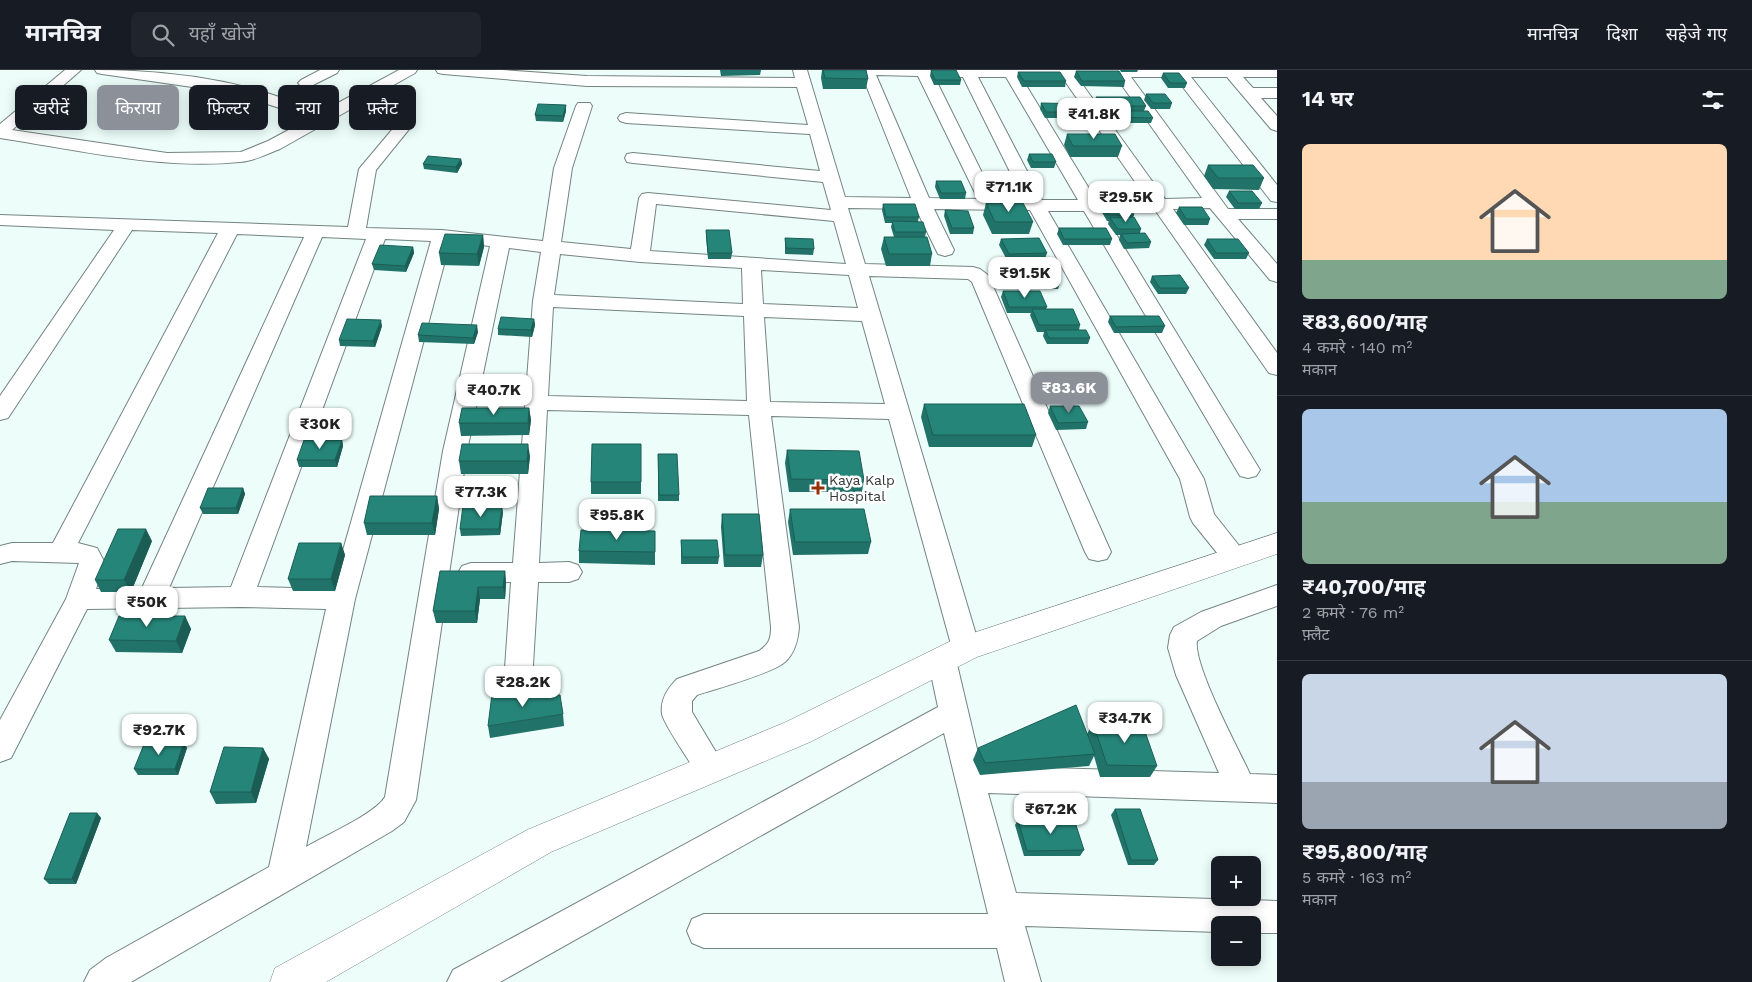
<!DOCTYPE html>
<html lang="hi">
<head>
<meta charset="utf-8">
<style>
  :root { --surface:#171b24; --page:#20242c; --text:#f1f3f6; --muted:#9ea1a6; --line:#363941; --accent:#8c9099 }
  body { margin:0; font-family:"Work Sans","Noto Sans Devanagari",sans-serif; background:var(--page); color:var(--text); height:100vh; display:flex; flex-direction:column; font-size:19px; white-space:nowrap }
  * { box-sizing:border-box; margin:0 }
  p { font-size:16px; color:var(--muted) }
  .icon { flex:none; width:28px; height:28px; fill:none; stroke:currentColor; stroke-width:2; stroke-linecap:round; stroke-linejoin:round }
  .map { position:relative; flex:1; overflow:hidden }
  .panel { display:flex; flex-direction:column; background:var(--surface); width:475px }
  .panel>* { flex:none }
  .guide { position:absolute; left:15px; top:15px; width:475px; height:45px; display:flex; gap:10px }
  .tools { position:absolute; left:1211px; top:786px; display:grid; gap:10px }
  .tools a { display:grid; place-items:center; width:50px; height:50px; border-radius:8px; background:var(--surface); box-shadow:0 2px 12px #0003; font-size:25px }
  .price { position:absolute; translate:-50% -42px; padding:0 11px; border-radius:10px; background:#fff; color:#222; font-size:16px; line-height:32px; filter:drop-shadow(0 1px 2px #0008) }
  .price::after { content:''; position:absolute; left:50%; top:30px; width:15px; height:11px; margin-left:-8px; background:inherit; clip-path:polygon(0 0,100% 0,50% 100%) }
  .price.on { background:var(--accent); color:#fff }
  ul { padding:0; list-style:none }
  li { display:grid; align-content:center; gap:10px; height:265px; padding:0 25px }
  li+li { border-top:1px solid var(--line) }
  li span { display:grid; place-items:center; height:155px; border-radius:8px; color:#555 }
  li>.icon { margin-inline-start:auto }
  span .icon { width:90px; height:90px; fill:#fffc; stroke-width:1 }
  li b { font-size:21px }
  h2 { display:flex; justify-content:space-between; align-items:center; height:60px; padding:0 25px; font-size:21px }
  .tag { padding:0 18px; border-radius:8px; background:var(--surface); box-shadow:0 2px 12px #0003; font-size:18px; line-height:45px }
  .tag.on { background:var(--accent); color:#fff }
  header { display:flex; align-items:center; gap:30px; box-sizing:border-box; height:70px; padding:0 25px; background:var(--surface); border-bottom:1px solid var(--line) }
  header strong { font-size:24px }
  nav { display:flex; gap:28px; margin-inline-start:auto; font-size:18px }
  .search { width:350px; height:45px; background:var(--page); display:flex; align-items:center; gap:12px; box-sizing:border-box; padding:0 18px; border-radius:8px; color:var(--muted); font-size:19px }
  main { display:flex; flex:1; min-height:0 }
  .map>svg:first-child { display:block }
</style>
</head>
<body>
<header>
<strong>मानचित्र</strong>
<div class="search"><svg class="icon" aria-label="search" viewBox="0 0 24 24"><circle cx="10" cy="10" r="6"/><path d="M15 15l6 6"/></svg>यहाँ खोजें</div>
<nav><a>मानचित्र</a><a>दिशा</a><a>सहेजे गए</a></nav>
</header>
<main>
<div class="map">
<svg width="1277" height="912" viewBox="0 0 1277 912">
  <rect width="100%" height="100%" fill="#ecfdfa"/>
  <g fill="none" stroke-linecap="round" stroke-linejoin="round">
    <defs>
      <path id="minor" d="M65 0H81L12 60 167 83 241 82 268 71 311 48 242 26 213 20 102 4 97 3 95 0C146 0 200 5 250 18 275 25 299 34 323 41L399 0H417L415 3 280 79C267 84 254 91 240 92 162 100 78 80 0 68V54Z
        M320 0H339L337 3 311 16H301L298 13 301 10Z
        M436 0H502L587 6 795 8 793 0H807L845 127 911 128 860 0H1277V7H1243L1253 18H1277V28H1261L1277 46V61L1271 59 1227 7H1191L1277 115V132L1271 131 1175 7H1131L1228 139H1277V149H1238L1277 194V212L1270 210 1210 138 1173 139 1277 283V305L1269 303 1155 140 1102 141 1260 400 1256 406 1248 408 1240 406 1084 141H1048L1204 409 1214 444 1248 487 1244 494 1235 496 1226 494 1193 453 1190 447 1180 409 1030 140 934 139 954 180 952 184 945 186 938 184 936 180 916 139 848 138 865 194 973 197 980 199 988 205 1111 482 1107 489 1098 491 1089 489 1085 482 972 212 968 209 869 206 980 578 976 586 966 589 956 586 952 578 889 349 771 346 799 557C798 570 795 583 785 592 773 603 716 619 697 625L692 631V642L726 699 722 708 711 712 700 708C693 696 664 655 662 644 660 629 668 618 677 609L759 581C769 574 771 569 771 557L749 345 547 340 539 493 569 492 578 495 582 502 578 509 569 512H538L532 612 528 620 518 624 508 620 504 612 511 512 471 513 462 510 458 503 462 496 471 493H513L533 231 541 182 509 178 467 381 416 730 404 752 392 761 131 912H84L90 900 106 888 269 797 326 539 240 537 87 539 11 688 0 692V650L66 529 79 493 12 491 0 494V476L12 473H53L218 163 132 160 8 348 0 350V326L114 160 0 155V145L348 157 359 99 396 55H408L410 58 376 100 366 158 442 160 543 171 554 98 576 36 578 33H590L592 36 572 98 561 172 631 179 639 128 642 124 648 123 831 140 823 112 633 93 627 92 625 88 627 84 633 83 820 101 810 64 626 53 620 51 618 48 620 45 626 43 808 55 797 17 587 16 443 4 438 3ZM876 5 918 6 978 129 929 128ZM934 6 963 7 1024 130 995 129ZM978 7H1006L1078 130H1042ZM1021 7H1062L1147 129 1096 130ZM1077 7H1116L1202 128 1165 129ZM656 134 834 151 846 194 650 181ZM237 164 304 167 142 518 96 519 105 493 97 478 78 473ZM322 167 366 169 231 517 169 518ZM385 169 431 171 332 519 257 517ZM450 172 490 176 443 381 385 727C375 744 324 766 306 777L355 529ZM560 184 640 192 742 198 743 234 554 225ZM761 200 849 205 858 238 763 234ZM553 237 744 246 747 331 548 326ZM764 247 862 251 885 334 770 332Z
        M1277 515V536L1221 556 1197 571C1193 595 1238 678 1250 704L1277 705V733L988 723 1016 823 1277 831V863H1252V855H1220V862L1025 856 1041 912H1005L997 878H704L692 873 687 861 692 849 704 844H988L944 663 500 912H447L453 900 938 637 928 590 932 582 942 579 952 582 956 590 981 696 1219 703 1176 605 1168 578 1170 565 1174 557 1201 542Z"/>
      <path id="tertiary" d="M1277 463V484L977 587 810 672 551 782 326 912H270L275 898 527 760 786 652 955 569Z"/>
    </defs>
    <use href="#minor" stroke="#748480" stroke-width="2"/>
    <use href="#tertiary" stroke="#748480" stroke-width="1"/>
    <use href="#minor" fill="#fff" fill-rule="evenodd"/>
    <use href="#tertiary" fill="#fff" fill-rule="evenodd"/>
  </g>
  <path fill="#217268" d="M720 0H761L760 5 721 6Z
    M822 0H866L868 9 866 19H823L821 8Z
    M931 0 961 10 960 15H934L930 6Z
    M1120 0H1138L1137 2H1121Z
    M1076 1 1125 11 1124 17 1081 16 1074 7Z
    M1018 2 1066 11 1065 17H1022L1017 7Z
    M1163 3 1187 13 1185 18H1168L1161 8Z
    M1146 24 1172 33 1170 39H1151L1144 30Z
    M1096 27 1146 36 1144 41 1153 48 1151 53H1105L1101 46 1103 41H1100L1095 32Z
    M1041 33 1093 42 1091 48H1045L1040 39Z
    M566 41 563 52 536 51 535 45Z
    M1067 64 1122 76 1118 87H1070L1064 75Z
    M1029 84 1056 92 1054 98H1031L1027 90Z
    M461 89 462 94 457 103 424 99 423 94Z
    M1208 95 1264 108 1259 120 1213 119 1204 106Z
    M989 109 1021 120 1019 126H1012L1011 131 996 132 988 115Z
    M936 111 966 123 965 129H940L935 117Z
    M1229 121 1262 133 1259 139H1235L1226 127Z
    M986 133 1033 152 1029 164H992L983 145Z
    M883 134 919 147 918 151 926 162 925 167 932 184 930 196H886L881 179 884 167H894L891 157 892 153H885L882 140Z
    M1102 134 1134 145 1133 147 1141 159 1140 163 1151 172 1149 178 1124 179 1119 170 1120 165H1116L1108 154 1109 151H1107L1100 139Z
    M1179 137 1210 149 1208 155H1184L1176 143Z
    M945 140 974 158 973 164H950L944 146Z
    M1059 158 1112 169 1110 175H1063L1057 164Z
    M706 160 732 183 731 189H708L706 166Z
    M483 165 484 177 479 196 441 195 439 183Z
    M785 168 814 179 813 185 785 184Z
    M1001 169 1047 183 1045 189 1007 190 999 175Z
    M1207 169 1249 183 1246 189H1214L1204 175Z
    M413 177 414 183 406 202 374 200 372 194Z
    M1020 200 1060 213 1058 219H1023L1018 206Z
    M1152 206 1189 218 1186 224H1158L1150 212Z
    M1003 221 1047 237 1046 239 1080 255 1079 260 1090 268 1088 274H1047L1043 266 1044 262H1037L1030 245 1031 243H1007L1001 227Z
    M1110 246 1165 256 1162 263H1114L1108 252Z
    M534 249 535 255 532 267 498 265V259Z
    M382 256 375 277 340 276 339 270Z
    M478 262 474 274 419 272 418 265Z
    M924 334 1036 365 1032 377H929L921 347Z
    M1050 336 1088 352 1086 359 1056 360 1048 343Z
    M529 338 531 350 529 365 461 366 459 353Z
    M342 370 343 376 337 397H299L297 390Z
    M641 374V424H591V412Z
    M787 380 864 410 862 422H789L785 393Z
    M658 384 679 425V431H658Z
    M530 386 528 404H461L459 391Z
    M243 418 245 424 238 444H203L200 438Z
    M437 426 439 439 435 465H367L364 453Z
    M790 439 871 472 868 484 793 485 788 452Z
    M503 442 500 465 461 466 460 459Z
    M722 444 763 485 761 497H724L721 457Z
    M655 461V495L579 493V481Z
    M681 470 719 487 718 494H681Z
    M152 471 131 522H101L95 510Z
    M341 473 345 485 335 521H293L288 509Z
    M505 501 506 513 505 529H480L477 553H436L433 541Z
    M185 546 191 559 182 583 116 582 109 570Z
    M563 644 564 656 490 668 488 656Z
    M1093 653 1157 696 1150 707H1100L1094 686 1089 696 980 705 973 690 978 678 1087 664Z
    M184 672 187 678 178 705H138L134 699Z
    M263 678 269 689 256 733 216 734 210 722Z
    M1115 739 1158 790 1154 795H1128L1111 745Z
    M97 743 101 748 76 814H49L44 809Z
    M1018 750 1084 780 1080 786H1024L1015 755Z"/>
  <path fill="#1b5d55" d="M566 35V41L563 52V46Z
    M461 89 462 94 457 103 456 97Z
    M483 165 484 177 479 196 477 184Z
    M413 177 414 183 406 202 405 196Z
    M534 249 535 255 532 267 531 260Z
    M381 250 382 256 375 277 373 271Z
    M477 255 478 262 474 274 473 268Z
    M529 338 531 350 529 365 528 353Z
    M342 370 343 376 337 397 335 390Z
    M528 374 530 386 528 404 527 391Z
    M243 418 245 424 238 444 236 438Z
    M437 426 439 439 435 465 432 453Z
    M502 436 503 442 500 465 499 459Z
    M146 459 152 471 131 522 124 510Z
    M341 473 345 485 335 521 331 509Z
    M505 501 506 513 505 529 503 517Z
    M478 517 480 529 477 553 475 541Z
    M185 546 191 559 182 583 176 571Z
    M184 672 187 678 178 705 175 699Z
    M263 678 269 689 256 733 251 722Z
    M97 743 101 748 76 814 72 809Z"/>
  <path fill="#268579" stroke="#1b5d55" d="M823 0H866L868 9 825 8Z
    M931 0H956L961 10H935Z
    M1076 1H1119L1125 11H1082Z
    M1018 2H1060L1066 11H1024Z
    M1163 3H1179L1187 13H1170Z
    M1146 24H1165L1172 33H1153Z
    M1096 27H1140L1146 36H1102Z
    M1041 33 1087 34 1093 42H1046Z
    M538 34 566 35 563 46 535 45Z
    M1103 41H1148L1153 48 1107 47Z
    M1067 64H1115L1122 76H1073Z
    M1029 84H1052L1056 92H1033Z
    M428 86 461 89 456 97 423 94Z
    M1208 95H1253L1264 108H1218Z
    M989 109H1015L1021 120H1010L1013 126H997Z
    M936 111H961L966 123H941Z
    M1229 121H1252L1262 133H1238Z
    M986 133H1023L1033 152H995Z
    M1126 133 1134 145H1109L1102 134Z
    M883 134H915L919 147H886Z
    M1179 137H1202L1210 149H1186Z
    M945 140 968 141 974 158H952Z
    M1134 147 1141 159H1118L1110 148Z
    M892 151 923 152 926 162H895Z
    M1059 158H1106L1112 169H1064Z
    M706 160H729L732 183H708Z
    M1145 163 1151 172 1127 173 1121 164Z
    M445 164 483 165 477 184 439 183Z
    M884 167H927L932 184H889Z
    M785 168 813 169 814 179 786 178Z
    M1039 168 1047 183 1009 184 1001 169Z
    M1207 169H1238L1249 183H1216Z
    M380 175 413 177 405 196 372 194Z
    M1020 200H1054L1060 213 1024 212Z
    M1180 205 1189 218H1160L1152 206Z
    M1003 221H1040L1047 237H1009Z
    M1032 239H1073L1080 255H1039Z
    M1110 246H1159L1165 256 1116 257Z
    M501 247 534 249 531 260 498 259Z
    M347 249 381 250 373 271 339 270Z
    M422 253 477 255 473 268 418 265Z
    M1045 260H1086L1090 268H1049Z
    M924 334H1024L1036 365H933Z
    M1050 336H1079L1088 352 1058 353Z
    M462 338H529L528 353H459Z
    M304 370H342L335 390H297Z
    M462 374H528L527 391H459Z
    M592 374H641V412H591Z
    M787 380 859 381 864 410 791 409Z
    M658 384H677L679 425H659Z
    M208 418H243L236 438H200Z
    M370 426H437L432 453H364Z
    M463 436H502L499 459H460Z
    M790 439H864L871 472H795Z
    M722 444H759L763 485H725Z
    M118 459H146L124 510H95Z
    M581 460 655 461V482L579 481Z
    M681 470H717L719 487H682Z
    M299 473H341L331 509H288Z
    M440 501H505L503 517H478L475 541H433Z
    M119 546H185L176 571 109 570Z
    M492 624 560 625 563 644 488 656Z
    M1076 635 1095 684 985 693 978 678Z
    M1093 653H1142L1157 696 1107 695Z
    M145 672H184L175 699H134Z
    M224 677 263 678 251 722H210Z
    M1115 739H1140L1158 790H1131Z
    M70 743H97L72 809H44Z
    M1074 749 1084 780 1027 781 1018 750Z"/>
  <path fill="#963006" stroke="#fff" stroke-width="2" d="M815.5 410.5h5v5h5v5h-5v5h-5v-5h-5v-5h5z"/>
  <g text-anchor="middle" stroke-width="5" stroke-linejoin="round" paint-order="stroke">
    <g font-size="14" fill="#333a38" stroke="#fff" text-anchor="start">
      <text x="829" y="415">Kaya Kalp<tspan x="829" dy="16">Hospital</tspan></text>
    </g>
  </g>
</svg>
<div class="tools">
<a>+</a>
<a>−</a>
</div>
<b class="price" style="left:1094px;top:70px">₹41.8K</b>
<b class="price" style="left:1009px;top:143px">₹71.1K</b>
<b class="price" style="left:1126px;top:153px">₹29.5K</b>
<b class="price" style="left:1025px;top:229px">₹91.5K</b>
<b class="price on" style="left:1069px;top:344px">₹83.6K</b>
<b class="price" style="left:494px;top:346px">₹40.7K</b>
<b class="price" style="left:320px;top:380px">₹30K</b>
<b class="price" style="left:481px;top:448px">₹77.3K</b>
<b class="price" style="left:617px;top:471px">₹95.8K</b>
<b class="price" style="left:147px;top:558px">₹50K</b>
<b class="price" style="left:523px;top:638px">₹28.2K</b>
<b class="price" style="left:1125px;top:674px">₹34.7K</b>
<b class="price" style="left:159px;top:686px">₹92.7K</b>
<b class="price" style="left:1051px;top:765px">₹67.2K</b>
<div class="guide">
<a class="tag">खरीदें</a>
<a class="tag on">किराया</a>
<a class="tag">फ़िल्टर</a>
<a class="tag">नया</a>
<a class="tag">फ़्लैट</a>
</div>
</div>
<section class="panel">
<h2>14 घर<svg class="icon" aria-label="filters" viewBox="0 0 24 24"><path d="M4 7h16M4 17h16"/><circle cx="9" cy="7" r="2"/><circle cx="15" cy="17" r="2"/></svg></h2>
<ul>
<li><span style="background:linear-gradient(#ffd9b3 75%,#7fa58c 0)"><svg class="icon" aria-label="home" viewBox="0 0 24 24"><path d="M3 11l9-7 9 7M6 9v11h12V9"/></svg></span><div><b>₹83,600/माह</b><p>4 कमरे · 140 m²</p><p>मकान</p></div></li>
<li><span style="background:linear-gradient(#a9c7e8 60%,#7fa58c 0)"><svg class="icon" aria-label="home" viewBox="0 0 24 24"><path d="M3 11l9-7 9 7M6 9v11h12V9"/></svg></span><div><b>₹40,700/माह</b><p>2 कमरे · 76 m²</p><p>फ़्लैट</p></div></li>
<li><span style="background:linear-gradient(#c9d6e8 70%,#9aa5b1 0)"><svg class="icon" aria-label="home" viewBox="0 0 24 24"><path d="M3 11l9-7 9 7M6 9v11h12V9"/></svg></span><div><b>₹95,800/माह</b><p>5 कमरे · 163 m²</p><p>मकान</p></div></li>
</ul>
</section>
</main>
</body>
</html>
